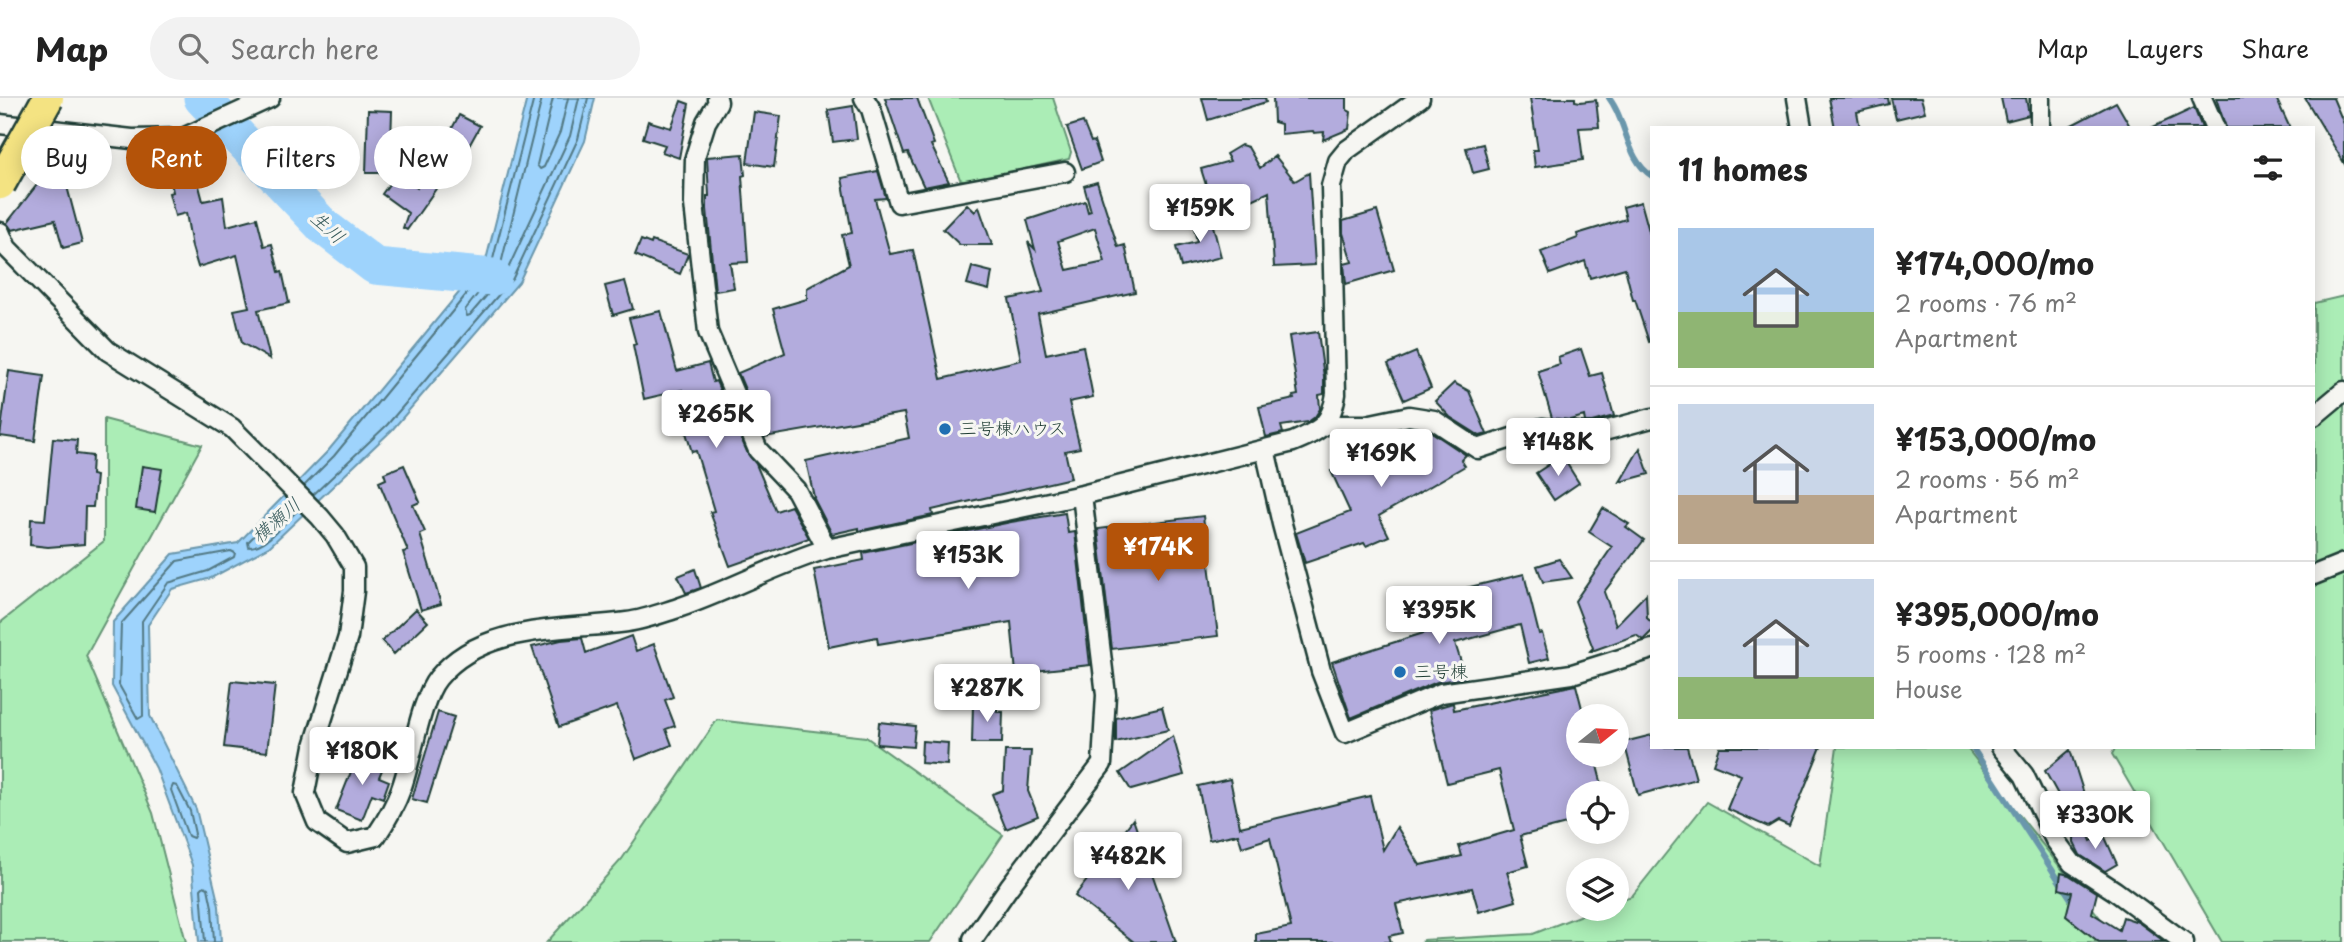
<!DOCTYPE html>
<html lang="en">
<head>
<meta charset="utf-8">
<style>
  :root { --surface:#fff; --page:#f2f2f2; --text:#222; --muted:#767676; --line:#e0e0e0; --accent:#b45309 }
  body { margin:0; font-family:"Playpen Sans","Klee One",sans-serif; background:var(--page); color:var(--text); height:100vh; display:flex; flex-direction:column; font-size:26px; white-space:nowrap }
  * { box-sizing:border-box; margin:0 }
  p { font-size:23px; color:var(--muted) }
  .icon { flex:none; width:38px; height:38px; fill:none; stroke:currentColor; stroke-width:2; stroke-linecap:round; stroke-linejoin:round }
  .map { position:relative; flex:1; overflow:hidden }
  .drawer { position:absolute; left:1650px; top:28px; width:665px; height:623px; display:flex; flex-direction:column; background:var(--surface); border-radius:0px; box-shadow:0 4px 18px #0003 }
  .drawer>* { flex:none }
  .guide { position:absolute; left:21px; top:28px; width:665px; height:63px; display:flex; gap:14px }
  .needle { width:46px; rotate:72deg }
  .fabs { position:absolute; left:1566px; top:606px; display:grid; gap:14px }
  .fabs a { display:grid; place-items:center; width:63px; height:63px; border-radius:50%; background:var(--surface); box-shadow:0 4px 18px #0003; font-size:35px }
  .price { position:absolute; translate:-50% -60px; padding:0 16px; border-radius:7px; background:#fff; color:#222; font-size:23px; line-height:46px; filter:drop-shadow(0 2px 4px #0008) }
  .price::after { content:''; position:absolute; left:50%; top:42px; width:21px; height:16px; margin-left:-10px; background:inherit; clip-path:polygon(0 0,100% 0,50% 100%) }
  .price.on { background:var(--accent); color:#fff }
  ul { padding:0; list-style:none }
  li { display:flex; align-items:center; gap:21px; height:175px; padding:0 28px }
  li+li { border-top:2px solid var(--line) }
  li span { display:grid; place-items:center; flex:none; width:196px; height:140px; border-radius:0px; color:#555 }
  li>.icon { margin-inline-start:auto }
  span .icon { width:84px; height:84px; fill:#fffc; stroke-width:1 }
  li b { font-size:30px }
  h2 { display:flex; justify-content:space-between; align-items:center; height:84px; padding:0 28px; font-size:30px }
  .chip { padding:0 24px; border-radius:32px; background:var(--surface); box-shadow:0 4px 18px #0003; font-size:24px; line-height:63px }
  .chip.on { background:var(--accent); color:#fff }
  header { display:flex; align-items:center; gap:42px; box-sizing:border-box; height:98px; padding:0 35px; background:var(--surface); border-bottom:2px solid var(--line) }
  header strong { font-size:33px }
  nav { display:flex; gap:38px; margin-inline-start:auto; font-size:24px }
  .search { width:490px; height:63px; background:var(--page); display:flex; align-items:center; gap:18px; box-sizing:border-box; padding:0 24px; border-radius:38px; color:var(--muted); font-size:26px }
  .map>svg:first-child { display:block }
</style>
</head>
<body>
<header>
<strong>Map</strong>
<div class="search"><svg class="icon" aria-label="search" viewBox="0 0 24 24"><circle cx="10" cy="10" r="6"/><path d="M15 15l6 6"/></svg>Search here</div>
<nav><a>Map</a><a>Layers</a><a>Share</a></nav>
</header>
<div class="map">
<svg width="2344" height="844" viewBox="0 0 2344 844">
  <rect width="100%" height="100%" fill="#f6f6f2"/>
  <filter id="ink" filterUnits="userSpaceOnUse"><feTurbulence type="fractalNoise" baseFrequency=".0143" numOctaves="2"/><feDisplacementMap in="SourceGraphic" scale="14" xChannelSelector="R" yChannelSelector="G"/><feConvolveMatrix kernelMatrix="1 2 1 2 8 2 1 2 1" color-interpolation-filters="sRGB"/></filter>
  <g filter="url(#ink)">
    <path fill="#abedb6" stroke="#659575" stroke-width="2" d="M928 0H1053L1071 54 1069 61 967 84 960 81Z
      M2344 198V844H2222L2112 656 2116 649H2314V205Z
      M104 321 202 347 86 558 153 715 186 844H0V525L104 443Z
      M717 622 866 639 1003 737 930 844H547L622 761Z
      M1837 649H1966L2119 844H1422L1423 842 1533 836 1599 810H1617V803L1632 798 1707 704 1820 768Z"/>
    <path fill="#9ed3fc" stroke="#6b97ac" stroke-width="2" d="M527 0H595L585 43 519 184 392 332 269 449 211 480 172 491 148 527 150 618 196 711 219 808 221 844H199L192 767 156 670 112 588 113 524 173 456 238 445 328 353 486 162Z"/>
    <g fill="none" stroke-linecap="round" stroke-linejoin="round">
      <path stroke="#527984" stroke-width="2" d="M542 0 501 166 465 212 467 218 470 217 506 175 570 38 579 0
        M553 0 537 67 540 71 544 69 560 34 568 0
        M304 388 334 358 492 165 534 0
        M313 397 387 327 513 180 578 41 588 0
        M289 403 248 444 249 449C267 449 285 424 298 412
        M231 453 235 455 234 459 208 473 168 485 142 523 143 618 138 621 119 587 121 526 177 463Z
        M173 687 177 688 190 713 195 736 193 740 188 738 171 692Z
        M205 844 201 791 204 788 208 790 212 809 214 844"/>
      <path stroke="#6b97ac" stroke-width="6" d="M1609 0C1627 23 1626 62 1652 78
        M1972 649 2075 807"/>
      <path stroke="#9ed3fc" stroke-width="37" d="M202 0 324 129 375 168 493 179"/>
    </g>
    <path fill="#b3acdd" stroke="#1f3d34" stroke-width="2" fill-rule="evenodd" d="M885 0H917L934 46 931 47 949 84 924 89 908 55 904 56Z
      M1202 0H1265L1266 4 1208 22Z
      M1273 0H1347V12L1351 14 1349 31 1323 42 1324 34 1314 35 1313 33 1281 36V26L1274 24Z
      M1530 0H1575V3L1580 4 1596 2 1599 29 1579 30 1583 62 1535 69 1533 52H1538Z
      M1829 0H1888L1889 6 1857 14 1860 30H1835Z
      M1891 0H1921L1925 14 1896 21Z
      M2001 0H2026L2029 17 2006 23Z
      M2216 0H2276L2290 30H2226Z
      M2305 0H2333L2344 26V65Z
      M681 3 689 6 679 60 662 54 665 47 643 40 648 23 671 30Z
      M2116 4 2131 30H2066Z
      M853 8 857 41 833 44 828 12Z
      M2194 10 2202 30H2151Z
      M368 12 392 13 390 75H366Z
      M754 14 781 18 774 69 747 65Z
      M459 17 480 28 464 57 444 46Z
      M1083 24 1091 44 1094 43 1101 64 1082 71 1067 29Z
      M1483 46 1489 71 1473 75 1466 50Z
      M1241 47 1248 49 1260 70 1275 58 1295 83 1309 75 1315 167 1274 169 1269 94 1222 116H1215L1201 71 1230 63 1226 56Z
      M743 56 745 77 742 78 748 164 730 165 734 190 715 193 707 111V98H709L707 59Z
      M60 62 82 145 63 150 55 122 12 132 7 125 43 79 39 68Z
      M194 69 203 103 223 99 227 128 257 120 264 148 272 146 279 174 282 173 289 205 258 212 270 261 242 245 234 212 249 209 237 157 198 169 192 149 186 115 175 118 169 95 173 94 169 75Z
      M424 70 445 78 407 132 403 130 408 115 382 96 397 75 417 90Z
      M878 73 886 100 875 101 890 156 913 152 941 281 1021 262 1009 201 1043 194 1028 144 1035 151 1027 122 1085 103 1088 114 1091 113 1084 88 1097 84 1118 149 1125 147 1135 194 1038 216 1046 256 1083 248 1093 299 1069 304 1080 350 1065 353 1071 380 932 412 933 417 859 433V430L832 436 813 399H814L806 363 909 340 904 315 765 339 738 275 785 255 773 211 807 201V190L849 167 842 137 852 135 842 80ZM1095 130 1105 164 1067 172 1058 143Z
      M1641 104 1652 144V243L1649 244 1635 202H1633L1625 170 1590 180 1585 163 1550 176 1541 154 1578 140 1577 136 1626 121 1623 109Z
      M967 106 975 114 979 109 992 147H960L943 131Z
      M1377 113 1394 172 1346 186 1344 166 1352 164 1343 135V123Z
      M1210 116 1221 159 1181 169 1176 149 1197 144 1192 121Z
      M641 142 651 146 652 143 688 156 680 176 635 157Z
      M972 169 992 174 989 192 967 186Z
      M625 183 633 211 613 217 605 188Z
      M661 213 677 273 708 265 713 284 716 283 748 356 756 366 776 413 791 408 809 440 730 468 710 414 714 413 696 353 692 354 683 325 691 323 682 292 644 301 633 247 636 246 629 220Z
      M1318 234 1324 279V296L1319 297 1320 311 1315 319 1308 324 1281 328 1283 335 1266 339 1259 309 1294 301 1293 298 1298 297 1289 238Z
      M1581 251 1590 278 1602 275 1614 318 1592 324H1585L1584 318 1570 322 1552 320 1538 273 1560 266 1558 259Z
      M1416 254 1431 290 1404 302 1388 266Z
      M9 273 44 278 35 343 0 338Z
      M1454 285 1469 293 1487 336 1480 338 1450 319 1435 303Z
      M1417 331 1430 333 1466 357 1461 362 1465 368 1379 418 1389 438 1366 448 1364 445 1305 465 1296 435 1350 414 1331 373 1386 348 1381 335 1398 332 1400 337Z
      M53 340 77 342 76 356 92 358 91 377 96 378 93 409H85L84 446 48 449 30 447 31 421 45 422Z
      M1640 350 1649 376 1620 384Z
      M1562 358 1579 385 1554 402 1536 375Z
      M404 367 420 404 413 407 425 434 420 436 441 506 421 512 403 454 408 453 379 384 386 381 384 375Z
      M142 368 162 371 155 414 136 411Z
      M1603 410 1629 426 1626 429 1644 442 1604 494 1616 527 1646 496 1647 520 1652 525V533L1643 542 1636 537 1589 554 1593 550 1575 503 1612 449 1589 434Z
      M1065 415 1068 435 1075 434 1090 567 1016 575 1011 524 878 546 877 539 829 549 814 472 864 462 863 455 1011 424Z
      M1203 418 1218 538 1112 551 1098 431Z
      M1559 461 1572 480 1543 484 1537 468Z
      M695 471 701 490 686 495 678 478Z
      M1524 476 1539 536 1542 535 1549 560 1529 565 1520 527 1455 545 1466 580 1437 584 1351 620 1332 564 1452 526 1445 495Z
      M416 511 428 524 394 556 382 543Z
      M631 538 636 553 654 546 673 599 665 602 675 628 666 631 672 647 636 661 617 608 559 629 532 549 561 542 582 540 586 555Z
      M232 583 275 587 267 654 224 649Z
      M1576 587 1584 618H1578V656H1594L1604 695H1578V723L1520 738 1528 768 1507 774 1516 803 1479 814 1472 790 1396 806 1403 835 1389 838 1391 844H1256V836L1291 829 1270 740 1242 749 1238 736 1209 742 1198 688 1230 681 1240 729 1370 698 1383 752 1397 729 1420 767 1462 758 1459 748 1514 732 1499 672 1447 685 1429 612 1453 605 1454 612Z
      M973 606 997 607V614H1003L1002 645H972Z
      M1162 609 1168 632 1116 644V620Z
      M438 614 454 619 427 705 412 701Z
      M879 624 915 628 913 649 877 646Z
      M1652 637V649H1687L1696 681 1638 697 1624 644Z
      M1173 638 1184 677 1131 692 1120 675Z
      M922 643 948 645 947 667 921 665Z
      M1719 649H1821L1789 728 1778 723 1768 729 1727 711 1741 677 1713 666Z
      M2070 652 2085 699 2066 711 2045 673Z
      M1005 653H1031L1028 693 1038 718 1006 731 992 696 1003 692Z
      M358 656 384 667 379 679 389 683 383 700 372 696 362 722 336 712Z
      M1133 721 1176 844H1134L1075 798Z
      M2087 733 2091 743 2104 737 2117 766 2105 773 2080 757 2074 745V739Z
      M2061 775 2069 777 2097 795 2092 815 2119 832 2123 819 2138 824 2165 844H2099L2066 818 2072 794 2059 791Z"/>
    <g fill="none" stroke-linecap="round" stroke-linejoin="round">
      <defs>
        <path id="minor" d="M717 0 718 4 706 24 695 59 694 106 708 234 758 352 796 392 827 451
          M864 0 871 11 899 105 1065 74
          M1797 0 1802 30
          M2202 0 2215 30
          M0 26 132 41 183 40 270 0
          M2040 30V0
          M0 134 7 150 108 253 232 330 320 419 335 437 354 469V493L348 539 314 648 305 695 317 724 347 745 376 738C386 723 395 708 401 691 412 662 420 602 438 580 483 525 564 533 627 524 644 522 662 515 678 510 729 493 776 466 827 451L1082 397 1293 344C1321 332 1331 327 1336 296L1331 88 1338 63 1347 52 1420 0
          M2314 318 2344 293
          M1325 327H1366L1409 318 1434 322 1478 351 1542 330 1593 336 1652 320
          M1265 351 1282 426 1321 573 1345 635 1441 595 1572 576 1652 551
          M2314 477 2344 465
          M2001 649 2024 677 2055 742 2072 765 2115 793 2184 844
          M973 841 1009 789 1102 666 1106 597 1082 397"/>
      </defs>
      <use href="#minor" stroke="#1f3d34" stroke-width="23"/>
      <use href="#minor" stroke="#f6f6f2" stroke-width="18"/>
      <defs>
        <path id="trunk-bridge" d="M0 86 48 0"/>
      </defs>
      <use href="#trunk-bridge" stroke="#1f3d34" stroke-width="35" stroke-linecap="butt"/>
      <use href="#trunk-bridge" stroke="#f4e382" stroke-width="30"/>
    </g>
  </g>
  <g fill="#1f6fb2" stroke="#f6f6f2" stroke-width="2.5">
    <circle cx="945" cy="331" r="7"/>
    <circle cx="1400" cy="574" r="7"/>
  </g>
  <g text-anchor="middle" stroke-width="6" stroke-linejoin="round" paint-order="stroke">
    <g font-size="18" fill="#1f3d34" stroke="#f6f6f2" text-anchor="start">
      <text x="959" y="337">三号棟ハウス</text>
      <text x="1414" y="580">三号棟</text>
    </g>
    <g font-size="19" font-style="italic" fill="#385b5c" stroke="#f6f6f2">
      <text transform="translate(328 129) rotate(42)" y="7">生川</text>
      <text transform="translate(276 422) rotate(-41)" y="7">横瀬川</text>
    </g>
  </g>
</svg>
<div class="fabs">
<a><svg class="needle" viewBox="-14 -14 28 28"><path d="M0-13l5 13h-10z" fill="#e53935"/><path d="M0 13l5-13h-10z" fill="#767676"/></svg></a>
<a><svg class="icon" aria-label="locate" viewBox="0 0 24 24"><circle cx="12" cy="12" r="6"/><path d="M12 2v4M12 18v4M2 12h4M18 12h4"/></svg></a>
<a><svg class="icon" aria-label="layers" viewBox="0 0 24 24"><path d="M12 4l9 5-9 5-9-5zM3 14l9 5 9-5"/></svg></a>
</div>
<b class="price" style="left:1200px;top:146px">¥159K</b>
<b class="price" style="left:716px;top:352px">¥265K</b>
<b class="price" style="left:1558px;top:380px">¥148K</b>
<b class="price" style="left:1381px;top:391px">¥169K</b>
<b class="price on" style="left:1158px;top:485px">¥174K</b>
<b class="price" style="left:968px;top:493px">¥153K</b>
<b class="price" style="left:1439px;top:548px">¥395K</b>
<b class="price" style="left:987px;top:626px">¥287K</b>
<b class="price" style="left:362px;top:689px">¥180K</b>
<b class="price" style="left:2095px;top:753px">¥330K</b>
<b class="price" style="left:1128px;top:794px">¥482K</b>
<div class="guide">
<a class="chip">Buy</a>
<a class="chip on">Rent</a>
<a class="chip">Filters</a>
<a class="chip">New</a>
</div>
<section class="drawer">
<h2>11 homes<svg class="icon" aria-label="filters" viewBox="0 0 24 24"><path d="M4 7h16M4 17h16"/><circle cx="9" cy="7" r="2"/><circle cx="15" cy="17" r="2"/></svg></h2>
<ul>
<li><span style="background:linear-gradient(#a9c7e8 60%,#8fb573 0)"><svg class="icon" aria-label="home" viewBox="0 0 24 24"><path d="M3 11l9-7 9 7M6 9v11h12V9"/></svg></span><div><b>¥174,000/mo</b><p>2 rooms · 76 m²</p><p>Apartment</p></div></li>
<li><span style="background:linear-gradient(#c9d6e8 65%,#b9a48a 0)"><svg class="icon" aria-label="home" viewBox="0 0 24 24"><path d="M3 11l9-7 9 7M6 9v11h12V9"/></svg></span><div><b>¥153,000/mo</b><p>2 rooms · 56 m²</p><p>Apartment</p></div></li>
<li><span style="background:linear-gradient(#c9d6e8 70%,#8fb573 0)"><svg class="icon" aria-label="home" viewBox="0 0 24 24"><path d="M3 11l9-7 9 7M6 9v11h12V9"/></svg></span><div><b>¥395,000/mo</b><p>5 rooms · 128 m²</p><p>House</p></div></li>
</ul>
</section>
</div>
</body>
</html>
